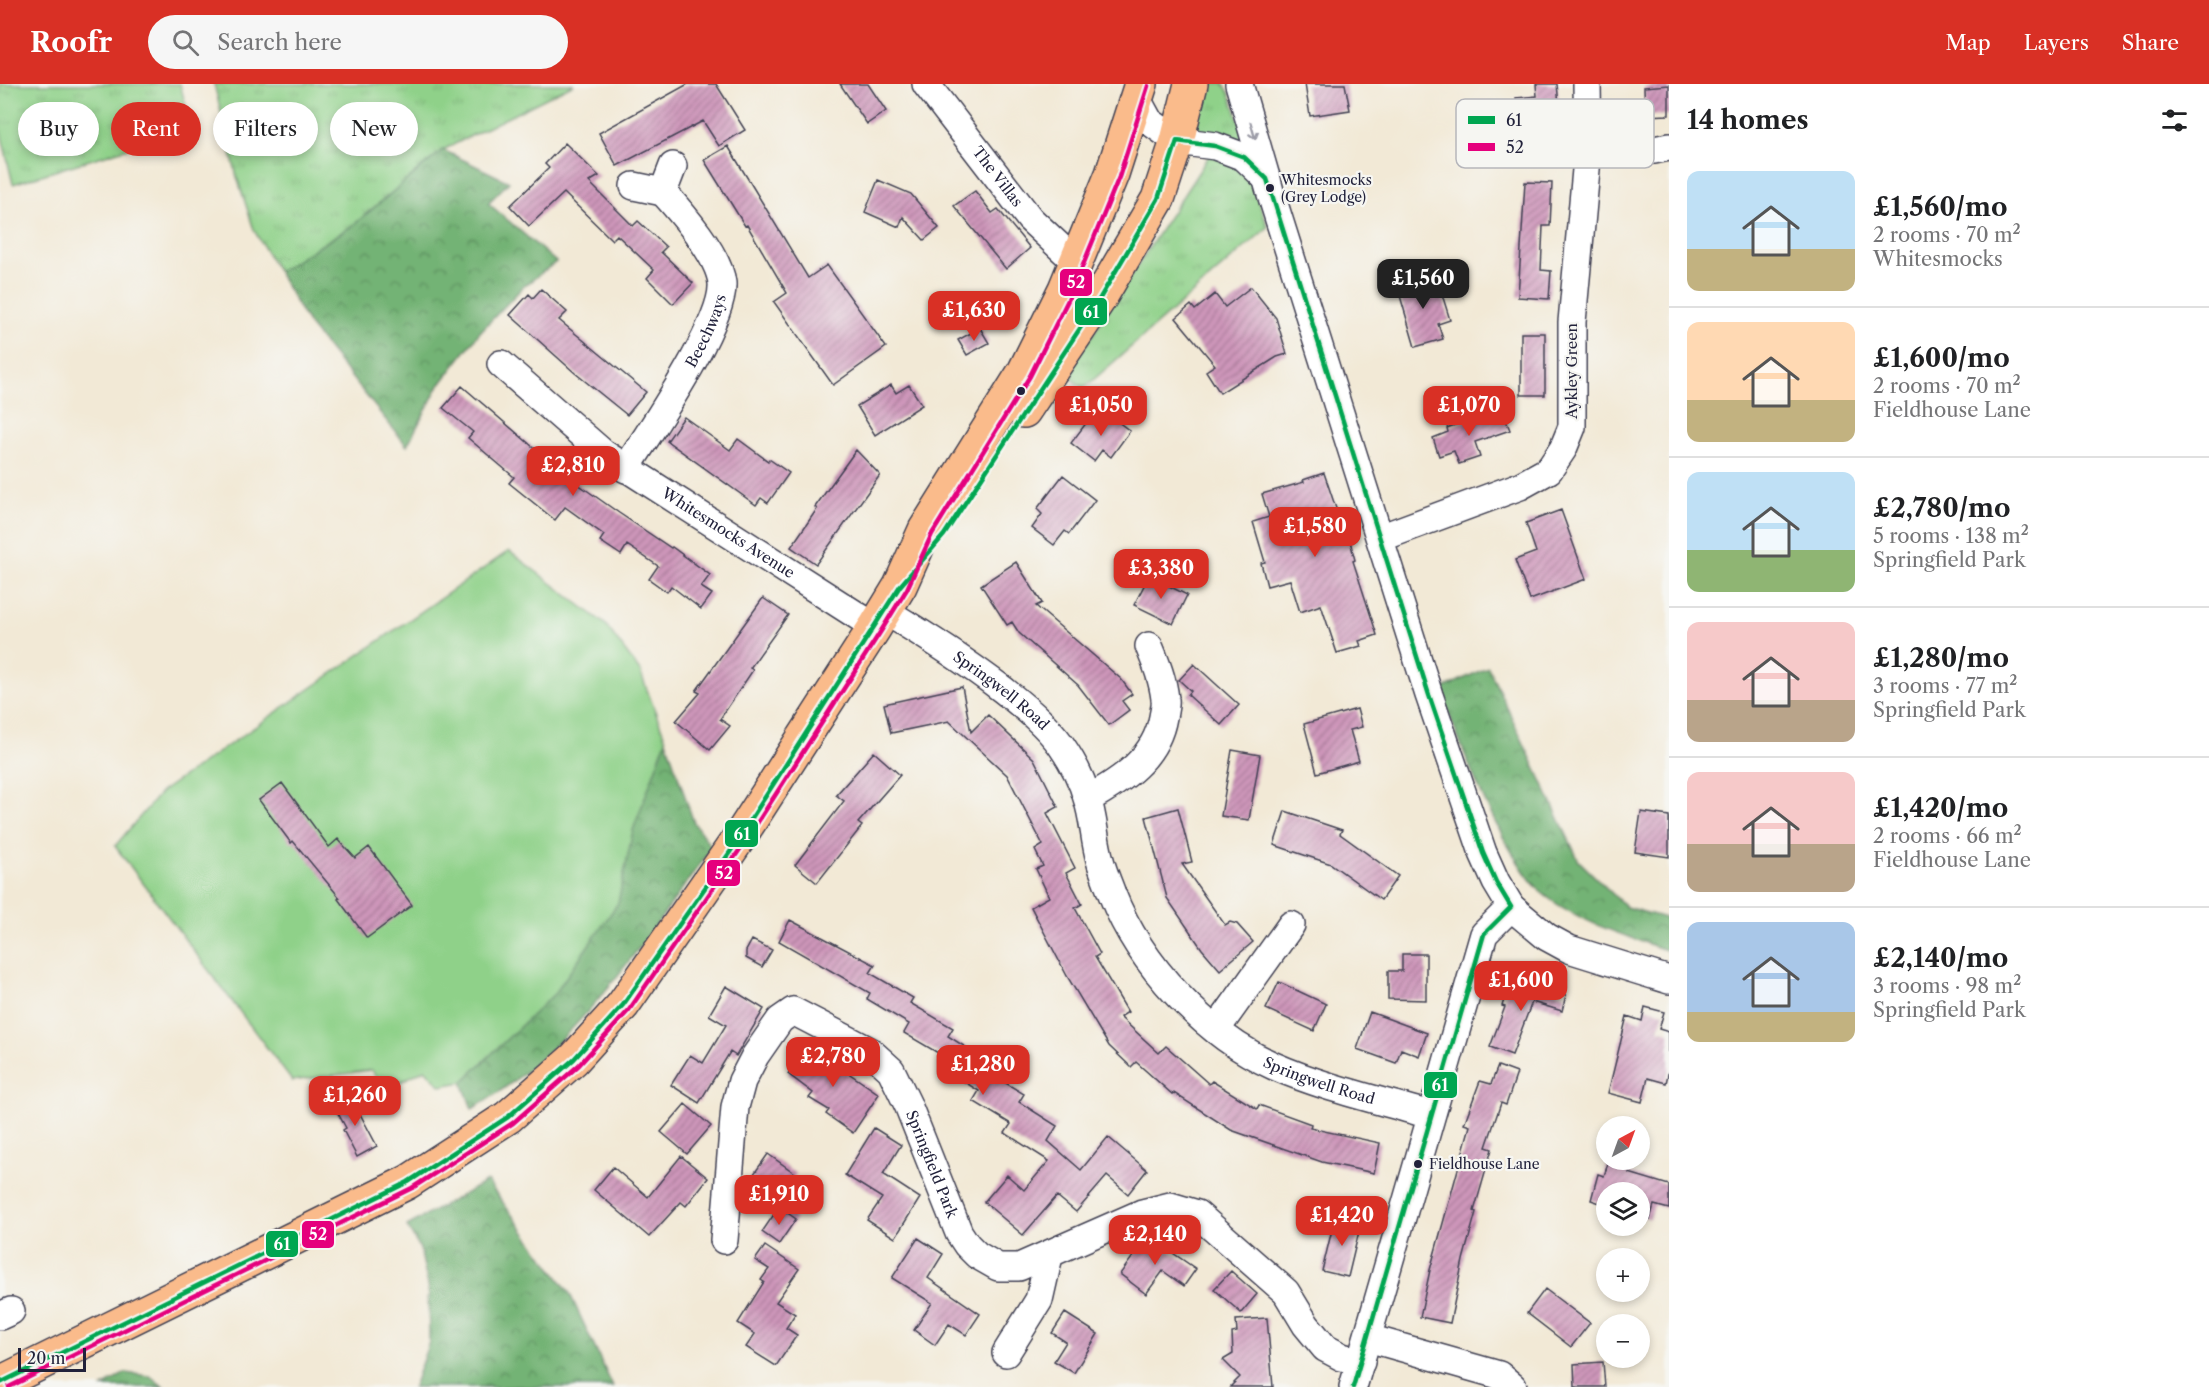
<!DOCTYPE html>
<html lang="en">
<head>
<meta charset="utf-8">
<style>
  :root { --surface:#fff; --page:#f6f6f6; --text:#202124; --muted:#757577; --line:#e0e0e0; --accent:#d93025 }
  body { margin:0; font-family:"Libre Caslon Text",serif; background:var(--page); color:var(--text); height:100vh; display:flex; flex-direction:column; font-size:22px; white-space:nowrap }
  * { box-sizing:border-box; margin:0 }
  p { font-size:20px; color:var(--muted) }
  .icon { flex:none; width:33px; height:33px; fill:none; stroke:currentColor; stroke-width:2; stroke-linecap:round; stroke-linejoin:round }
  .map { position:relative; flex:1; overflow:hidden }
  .drawer { display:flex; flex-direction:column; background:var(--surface); width:540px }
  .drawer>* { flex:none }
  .top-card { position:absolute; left:18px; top:18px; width:570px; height:54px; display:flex; gap:12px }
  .needle { width:39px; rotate:41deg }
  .tools { position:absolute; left:1596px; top:1032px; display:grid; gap:12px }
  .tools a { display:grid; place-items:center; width:54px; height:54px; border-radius:50%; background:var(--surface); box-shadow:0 3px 9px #0003; font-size:30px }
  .scale { position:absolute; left:18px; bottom:15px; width:68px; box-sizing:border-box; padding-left:6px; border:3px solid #22223b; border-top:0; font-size:16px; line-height:21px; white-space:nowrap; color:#22223b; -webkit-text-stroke:4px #f6f6f2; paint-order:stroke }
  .price { position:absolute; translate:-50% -51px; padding:0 14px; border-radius:12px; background:var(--accent); color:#fff; font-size:20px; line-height:39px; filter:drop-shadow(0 2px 3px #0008) }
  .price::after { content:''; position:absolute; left:50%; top:36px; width:18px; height:14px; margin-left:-9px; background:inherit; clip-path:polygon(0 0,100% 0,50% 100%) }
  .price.selected { background:#222; color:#fff }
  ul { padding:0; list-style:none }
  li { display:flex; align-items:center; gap:18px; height:150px; padding:0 18px }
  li+li { border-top:2px solid var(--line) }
  li span { display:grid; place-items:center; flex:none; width:168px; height:120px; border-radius:12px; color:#555 }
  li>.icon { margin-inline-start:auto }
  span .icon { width:72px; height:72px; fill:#fffc; stroke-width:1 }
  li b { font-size:26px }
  h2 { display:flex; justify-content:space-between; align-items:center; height:72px; padding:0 18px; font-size:26px }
  .tag { padding:0 21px; border-radius:27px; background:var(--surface); box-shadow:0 3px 9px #0003; font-size:21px; line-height:54px }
  .tag.selected { background:var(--accent); color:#fff }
  header { display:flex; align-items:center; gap:36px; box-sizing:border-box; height:84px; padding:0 30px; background:var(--accent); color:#fff }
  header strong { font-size:28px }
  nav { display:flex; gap:33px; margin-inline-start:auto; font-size:21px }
  .search { width:420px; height:54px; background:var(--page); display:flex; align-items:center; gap:15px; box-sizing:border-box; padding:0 21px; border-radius:33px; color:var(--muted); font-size:22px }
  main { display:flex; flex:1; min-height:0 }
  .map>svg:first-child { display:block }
</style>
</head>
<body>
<header>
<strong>Roofr</strong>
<div class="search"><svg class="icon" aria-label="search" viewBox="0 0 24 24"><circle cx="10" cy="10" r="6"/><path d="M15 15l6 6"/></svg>Search here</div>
<nav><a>Map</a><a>Layers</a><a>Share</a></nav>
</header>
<main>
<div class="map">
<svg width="1669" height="1303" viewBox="0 0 1669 1303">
  <defs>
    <pattern id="grass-tufts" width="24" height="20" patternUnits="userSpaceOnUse" patternTransform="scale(1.5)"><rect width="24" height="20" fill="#8fd189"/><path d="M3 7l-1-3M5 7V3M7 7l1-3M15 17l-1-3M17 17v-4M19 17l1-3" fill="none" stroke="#7bb377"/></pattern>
    <pattern id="forest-crowns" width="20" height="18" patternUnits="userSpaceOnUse" patternTransform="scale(1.5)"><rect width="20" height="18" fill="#73b375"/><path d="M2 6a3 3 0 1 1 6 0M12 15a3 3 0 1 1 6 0" fill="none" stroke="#5e9161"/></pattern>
    <pattern id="building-hatch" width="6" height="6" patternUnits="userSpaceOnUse" patternTransform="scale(1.5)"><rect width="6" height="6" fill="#ce96ba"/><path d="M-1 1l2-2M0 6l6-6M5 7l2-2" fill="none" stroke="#a77a98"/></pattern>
  </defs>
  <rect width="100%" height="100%" fill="#f6f6f2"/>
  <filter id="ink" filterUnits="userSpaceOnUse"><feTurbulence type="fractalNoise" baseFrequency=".0167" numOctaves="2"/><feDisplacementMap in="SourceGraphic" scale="12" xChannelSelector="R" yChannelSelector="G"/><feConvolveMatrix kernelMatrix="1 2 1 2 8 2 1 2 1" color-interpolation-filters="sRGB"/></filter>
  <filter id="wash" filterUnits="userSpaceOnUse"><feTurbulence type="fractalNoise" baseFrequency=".008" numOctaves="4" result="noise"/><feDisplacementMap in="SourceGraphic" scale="24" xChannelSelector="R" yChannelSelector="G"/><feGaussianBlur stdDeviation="1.35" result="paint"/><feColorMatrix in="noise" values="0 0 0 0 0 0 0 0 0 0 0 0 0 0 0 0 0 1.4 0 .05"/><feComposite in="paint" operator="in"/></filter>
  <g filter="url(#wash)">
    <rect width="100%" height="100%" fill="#f2e9d6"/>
    <path fill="url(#grass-tufts)" stroke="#587a62" stroke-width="1.5" d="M0 0H180L192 44 13 100 0 45Z
      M214 0H574L443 66 352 142 278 188 254 146 237 93Z
      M1201 0H1224L1230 10 1246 58 1199 45 1195 38Z
      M1215 70 1248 90 1268 143 1084 304 1066 291 1209 72Z"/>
    <path fill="url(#forest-crowns)" stroke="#4a6a58" stroke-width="1.5" d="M443 66 509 98 488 119 556 178 523 203 480 248 438 303 407 362 309 241 278 188 352 142Z
      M1488 583 1579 777 1626 823 1669 835V867C1627 852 1583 840 1547 813 1533 802 1522 785 1513 770 1482 719 1461 662 1440 606Z
      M666 656 694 739 712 764C642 858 576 966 472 1025L462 998 555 909 618 819 633 746Z
      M487 1097 569 1208 613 1303H413L429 1258 428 1201 420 1165 407 1142Z
      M125 1289 150 1292 164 1303H103Z"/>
    <path fill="#8fd189" stroke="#587a62" stroke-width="1.5" d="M509 467 605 540 640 587 666 656 633 746 618 819 555 909 462 998 441 1002 425 985 383 1007 372 986 292 997 115 762 161 708Z"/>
    <g id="blocks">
      <path fill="url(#building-hatch)" d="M688 0H716L745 46 719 62 703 37 617 82 599 49Z
        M840 0H868L886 27 867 40Z
        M1305 0H1345L1350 26 1310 32Z
        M1536 0H1557L1562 52 1520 56 1516 14 1537 12Z
        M1669 1V31L1645 32 1644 3Z
        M565 59 599 92 589 98 633 142 638 137 666 163 661 168 693 199 673 220 647 194 654 186 617 151 612 156 564 109 529 142 510 122 549 84 545 80Z
        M728 62 808 194 827 181 886 263 833 301 774 218 787 209 747 141 745 142 704 76Z
        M878 96 911 110 939 144 924 156 903 133 899 143 865 128Z
        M1525 98 1552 99 1550 142H1543L1541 186 1551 187 1549 215 1518 213Z
        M975 107 992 129 998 125 1030 164 1006 185 954 122Z
        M1423 190 1429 208 1440 204 1450 236 1438 240 1443 255 1415 263 1396 198Z
        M1251 203 1276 234 1287 270 1277 273 1220 309 1206 287 1215 281 1176 234 1191 221 1195 226 1215 210 1225 223Z
        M541 205 567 228 559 236 646 308 627 331 575 289 510 231 529 210 533 214Z
        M980 244 989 259 967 271 958 256Z
        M1521 249H1545V311H1521Z
        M891 301 896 309 909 301 922 321 875 351 857 322Z
        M462 302 568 393 619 429 671 464 672 463 710 491 701 503 712 510 701 525 671 502 667 508 649 495 658 482 627 461 621 471 600 457 604 451 565 423 555 436 509 399 514 393 468 354 473 348 443 324Z
        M1105 328 1130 347 1111 373 1102 366 1094 377 1071 359 1090 334 1096 339Z
        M1503 329 1510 346 1475 358 1480 373 1459 380 1454 367 1439 372 1433 354 1448 348 1447 344 1468 336 1470 340Z
        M684 333 730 366 738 355 768 377 769 375 789 389 768 419 761 414 756 421 667 357Z
        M856 366 880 391 816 480 791 463 817 425 815 423Z
        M1324 389 1346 454 1349 453 1355 476 1353 477 1377 551 1359 557 1361 562 1337 569 1321 521 1300 528 1290 496 1267 502 1261 479 1265 478 1253 438 1269 433 1262 410 1304 398 1303 396Z
        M1063 391 1095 416 1069 450 1065 447 1054 461 1032 444 1042 430 1037 425Z
        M1561 426 1586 495 1530 516 1515 476 1536 468 1526 439Z
        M1016 478 1042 519 1036 522 1121 595 1132 610 1122 617 1129 626 1109 641 1078 601 1019 549 1012 538 1007 541 981 501Z
        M1149 492 1187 511 1173 540 1134 521Z
        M763 514 788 531 750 584 753 586 720 635 730 642 710 666 676 637 700 609 696 607Z
        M1194 580 1239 621 1221 641 1188 611 1191 607 1179 596Z
        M962 603 971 648 988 631 1034 675 1058 723 1047 729 1075 784 1066 789 1082 820 1075 824 1100 870 1095 873 1128 928 1120 933 1159 969 1166 962 1209 1000 1212 997 1257 1025 1259 1021 1311 1040 1310 1044 1380 1059 1374 1089 1322 1078 1231 1046 1174 1009 1172 1010 1136 978 1131 983 1109 962 1067 892 1031 823 1049 813 1036 785 1043 782 1035 766 1043 761 1007 691 949 637 891 649 884 620Z
        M1357 625 1362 643 1350 646 1359 677 1317 689 1304 640Z
        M1232 666 1260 671 1249 736 1221 732Z
        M874 668 900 691 858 739 862 742 817 799 795 781 844 717 836 711Z
        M282 699 329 763 338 755 355 774 369 763 412 821 367 854 338 815 340 814 293 757 291 759 259 716Z
        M1178 724 1192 778 1182 780 1225 841 1230 838 1237 840 1253 858 1220 886 1202 865 1167 814 1146 733Z
        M1285 727 1342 746 1340 750 1398 792 1381 816 1331 780 1274 761Z
        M1641 728 1669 732V773L1635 768Z
        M790 836 875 881 870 889 913 914 910 919 953 944 948 952 989 978 984 986 1024 1010 1019 1018 1057 1042 1048 1057 1081 1086 1108 1053 1147 1086 1128 1110 1107 1092 1076 1128 1057 1112 1023 1151 984 1118 1007 1091 1024 1106 1049 1077 1005 1049 1011 1040 973 1017 979 1007 939 982 945 973 904 949 909 940 867 915 870 909 779 857Z
        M752 856 772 866 762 883 746 874V867Z
        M1402 870H1426V916L1388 915V887H1402Z
        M1511 894 1566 911 1562 927 1532 918 1512 971 1490 963 1505 923 1502 922Z
        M1279 898 1326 920 1314 947 1266 925Z
        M726 902 764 925 736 972 730 968 699 1019 671 1001 690 971 703 979 726 941 709 931Z
        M1645 923 1664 928 1659 945 1669 948V986L1666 999 1648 994 1642 1018 1608 1009 1627 932 1642 937Z
        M1370 928 1427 949 1419 972 1401 965 1396 979 1357 965Z
        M806 960 879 1010 853 1049 826 1030 829 1026 809 1014 813 1009 788 990Z
        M1498 982 1517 989 1506 1021 1501 1019 1486 1063 1492 1065 1474 1127 1476 1128 1463 1176 1450 1239 1420 1233 1430 1186 1470 1042 1464 1040 1480 997 1491 1000Z
        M350 1011 377 1062 357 1073 343 1046 346 1044 333 1020Z
        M685 1020 711 1042 687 1070 661 1048Z
        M874 1044 901 1061 883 1090 920 1114 895 1154 867 1136 882 1114 845 1091Z
        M768 1070 796 1090 779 1114 751 1094Z
        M681 1072 708 1094 686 1122 681 1118 649 1153 594 1106 613 1083 648 1113Z
        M1609 1076H1633L1629 1089 1669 1101V1125L1654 1121 1650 1135 1640 1131V1108H1606V1121L1591 1116 1598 1090 1604 1092Z
        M779 1123 796 1135 779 1160 762 1148Z
        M1335 1133 1361 1139 1348 1193 1322 1187Z
        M1148 1152 1196 1185 1184 1202 1163 1187 1146 1210 1120 1190Z
        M918 1154 943 1170 928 1194 980 1230 966 1251 949 1240 935 1261 914 1246 932 1219 892 1194Z
        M765 1162 799 1185 776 1218 795 1230 786 1244 797 1251 776 1282 746 1263 755 1250 738 1239 764 1198 761 1196 769 1185 755 1176Z
        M1231 1187 1257 1210 1241 1229 1214 1205Z
        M1545 1205 1590 1239 1571 1263 1527 1229Z
        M1065 1229 1098 1250 1074 1289 1054 1277 1066 1258 1052 1249Z
        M1267 1234 1273 1303H1230L1240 1293 1223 1276 1233 1270 1232 1249 1237 1248 1236 1236Z
        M1603 1278 1605 1303H1575L1574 1280Z"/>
    </g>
  </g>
  <g filter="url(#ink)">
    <use href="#blocks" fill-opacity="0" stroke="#414052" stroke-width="1.5"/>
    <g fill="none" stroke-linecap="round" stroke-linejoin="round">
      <defs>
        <g id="street">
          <path id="s1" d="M926 0 1030 135 1076 178"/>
          <path d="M1239 0 1270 107 1429 611 1483 769 1496 798 1511 823 1547 853 1569 865 1669 896"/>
          <path d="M1137 15 1149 37 1177 57 1215 62 1244 73 1267 95"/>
          <path d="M1588 64 1654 66 1669 63"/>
          <path d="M634 102 663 108"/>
          <path id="s2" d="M501 280 603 369 875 543"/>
          <path id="s3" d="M626 385C649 348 725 239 722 199 719 171 681 128 663 108L673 82"/>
          <path d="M1380 454 1520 402 1549 386 1563 365 1572 343V238L1588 64 1587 0"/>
          <path id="s4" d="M885 527C925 551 964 576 1002 605 1023 622 1045 639 1061 661 1072 677 1082 695 1087 714 1094 734 1094 756 1100 776 1103 788 1108 799 1112 810 1140 881 1205 951 1274 982 1324 1004 1379 1016 1430 1031"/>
          <path d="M1088 715C1122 696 1156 674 1163 633 1164 627 1166 621 1165 615 1163 596 1156 579 1149 562"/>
          <path d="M1216 946 1291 841"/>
          <path id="s5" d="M724 1156 735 1023 742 997 755 972 780 936 793 927 870 967 891 986 908 1021 959 1149 967 1161 977 1171 998 1183H1019L1142 1129 1170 1122 1197 1130 1286 1208 1306 1241 1325 1264 1342 1273 1361 1278"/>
          <path d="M0 1232 11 1227"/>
          <path d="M1368 1254 1499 1291 1513 1303"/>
          <path d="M1006 1269 1039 1216 1049 1172"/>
          <path d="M1353 1303 1484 850 1511 823"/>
        </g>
        <path id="highway" d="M1024 327 1100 214 1158 115 1177 57 1191 0
          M0 1299 408 1098 508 1033 574 975 623 921 739 754 875 543 900 502 925 446 1024 288 1065 205 1112 90 1141 0"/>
      </defs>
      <use href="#street" stroke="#414052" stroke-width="30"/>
      <use href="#highway" stroke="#414052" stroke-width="36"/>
      <use href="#street" stroke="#fff" stroke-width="27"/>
      <use href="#highway" stroke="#fabb8b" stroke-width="33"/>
      <defs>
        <path id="bus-1" d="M0 1299 408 1098 508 1033 574 975 623 921 730 768 900 502 944 451 1100 214 1158 115 1177 57 1215 62 1244 73 1267 95 1429 611 1483 769 1496 798 1511 823 1484 850 1353 1303"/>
        <path id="bus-2" d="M9 1303 412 1104 513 1039 579 981 629 926 745 758 881 547 907 505 932 450 1030 292 1072 208 1119 93 1148 2"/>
      </defs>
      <use href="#bus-1" stroke="#f6f6f2" stroke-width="9"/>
      <use href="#bus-2" stroke="#f6f6f2" stroke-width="9"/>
      <use href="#bus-1" stroke="#00a651" stroke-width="4.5"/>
      <use href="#bus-2" stroke="#e5007d" stroke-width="4.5"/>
    </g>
    <defs><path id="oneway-shaft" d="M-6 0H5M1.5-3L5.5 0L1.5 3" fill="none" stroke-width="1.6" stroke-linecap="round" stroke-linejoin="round" transform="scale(1.5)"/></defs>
    <use stroke="#9c9ca7" href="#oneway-shaft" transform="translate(1253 47) rotate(74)"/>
  </g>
  <g fill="#22223b" stroke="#f6f6f2" stroke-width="2">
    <circle cx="1270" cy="104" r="5"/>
    <circle cx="1021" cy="307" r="5"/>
    <circle cx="1418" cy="1080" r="5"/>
  </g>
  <g text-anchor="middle" stroke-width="4.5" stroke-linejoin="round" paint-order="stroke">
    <g font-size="14" fill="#22223b" stroke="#f6f6f2" text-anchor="start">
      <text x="1281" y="101">Whitesmocks<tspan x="1281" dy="17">(Grey Lodge)</tspan></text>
      <text x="1429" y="1085">Fieldhouse Lane</text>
    </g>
    <g font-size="15" fill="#22223b" stroke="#f6f6f2">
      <text dy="5" stroke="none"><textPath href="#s1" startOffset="117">The Villas</textPath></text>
      <text dy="5" stroke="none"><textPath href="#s3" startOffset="160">Beechways</textPath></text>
      <text transform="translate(1572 287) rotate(-90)" y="5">Aykley Green</text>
      <text dy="5" stroke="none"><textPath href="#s2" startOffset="284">Whitesmocks Avenue</textPath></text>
      <text dy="5" stroke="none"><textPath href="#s4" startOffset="141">Springwell Road</textPath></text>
      <text dy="5" stroke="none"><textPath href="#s4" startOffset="670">Springwell Road</textPath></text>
      <text dy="5" stroke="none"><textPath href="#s5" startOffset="466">Springfield Park</textPath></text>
    </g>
  </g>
  <rect x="1456" y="15" width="198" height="69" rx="9" fill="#f6f6f2" stroke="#b6b6bb" stroke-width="1.5"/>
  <rect x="1468" y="32" width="27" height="8" fill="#00a651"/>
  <rect x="1468" y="59" width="27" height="8" fill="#e5007d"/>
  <g font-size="16" fill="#22223b">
    <text x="1506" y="42">61</text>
    <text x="1506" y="69">52</text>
  </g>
  <g stroke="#f6f6f2" stroke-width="2">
    <rect x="1059" y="184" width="34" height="29" rx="6" fill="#e5007d"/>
    <rect x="1074" y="213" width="34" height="29" rx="6" fill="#00a651"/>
    <rect x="724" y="735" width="35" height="29" rx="6" fill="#00a651"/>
    <rect x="706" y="775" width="35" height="28" rx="6" fill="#e5007d"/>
    <rect x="1423" y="987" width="35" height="28" rx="6" fill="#00a651"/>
    <rect x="301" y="1136" width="34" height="29" rx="6" fill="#e5007d"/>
    <rect x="265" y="1146" width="34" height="28" rx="6" fill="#00a651"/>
  </g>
  <g font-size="16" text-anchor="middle" font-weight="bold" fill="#fff">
    <text x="1076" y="204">52</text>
    <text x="1091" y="234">61</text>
    <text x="742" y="756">61</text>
    <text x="724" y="795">52</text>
    <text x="1440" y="1007">61</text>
    <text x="318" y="1156">52</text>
    <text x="282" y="1166">61</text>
  </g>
</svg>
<div class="tools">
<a><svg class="needle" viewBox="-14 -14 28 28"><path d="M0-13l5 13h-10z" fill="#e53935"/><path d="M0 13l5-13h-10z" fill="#757577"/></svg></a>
<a><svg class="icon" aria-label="layers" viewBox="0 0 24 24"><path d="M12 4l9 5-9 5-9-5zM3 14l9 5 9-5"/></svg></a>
<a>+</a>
<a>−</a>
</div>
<div class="scale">20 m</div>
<b class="price selected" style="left:1423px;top:226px">£1,560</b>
<b class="price" style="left:974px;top:258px">£1,630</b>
<b class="price" style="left:1101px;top:353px">£1,050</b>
<b class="price" style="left:1469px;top:353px">£1,070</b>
<b class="price" style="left:573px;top:413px">£2,810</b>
<b class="price" style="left:1315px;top:474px">£1,580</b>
<b class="price" style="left:1161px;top:516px">£3,380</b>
<b class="price" style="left:1521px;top:928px">£1,600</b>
<b class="price" style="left:833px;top:1004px">£2,780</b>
<b class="price" style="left:983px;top:1012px">£1,280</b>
<b class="price" style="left:355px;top:1043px">£1,260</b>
<b class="price" style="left:779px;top:1142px">£1,910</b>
<b class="price" style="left:1342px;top:1163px">£1,420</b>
<b class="price" style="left:1155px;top:1182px">£2,140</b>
<div class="top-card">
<a class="tag">Buy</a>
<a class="tag selected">Rent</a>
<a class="tag">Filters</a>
<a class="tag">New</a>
</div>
</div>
<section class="drawer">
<h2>14 homes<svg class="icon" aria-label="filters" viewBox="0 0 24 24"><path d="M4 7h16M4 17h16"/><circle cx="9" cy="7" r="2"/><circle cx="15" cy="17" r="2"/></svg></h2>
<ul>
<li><span style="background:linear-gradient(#bfe0f5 65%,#c2b280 0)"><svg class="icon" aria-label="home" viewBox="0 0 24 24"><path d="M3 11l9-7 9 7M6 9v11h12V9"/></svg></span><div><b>£1,560/mo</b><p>2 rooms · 70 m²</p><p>Whitesmocks</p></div></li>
<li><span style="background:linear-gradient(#ffd9b3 65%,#c2b280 0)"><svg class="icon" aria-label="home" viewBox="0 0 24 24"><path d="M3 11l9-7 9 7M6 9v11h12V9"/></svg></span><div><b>£1,600/mo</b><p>2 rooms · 70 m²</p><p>Fieldhouse Lane</p></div></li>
<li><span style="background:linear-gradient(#bfe0f5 65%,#8fb573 0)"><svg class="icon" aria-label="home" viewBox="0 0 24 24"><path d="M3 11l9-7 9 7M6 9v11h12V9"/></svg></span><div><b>£2,780/mo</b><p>5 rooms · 138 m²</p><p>Springfield Park</p></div></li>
<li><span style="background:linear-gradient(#f6c9c9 65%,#b9a48a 0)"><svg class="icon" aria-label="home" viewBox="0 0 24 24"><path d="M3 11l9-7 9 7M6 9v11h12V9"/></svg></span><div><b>£1,280/mo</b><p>3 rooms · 77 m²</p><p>Springfield Park</p></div></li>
<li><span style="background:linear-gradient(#f6c9c9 60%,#b9a48a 0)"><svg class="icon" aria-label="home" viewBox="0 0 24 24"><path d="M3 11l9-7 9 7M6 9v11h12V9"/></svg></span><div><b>£1,420/mo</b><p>2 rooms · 66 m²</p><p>Fieldhouse Lane</p></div></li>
<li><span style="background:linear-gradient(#a9c7e8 75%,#c2b280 0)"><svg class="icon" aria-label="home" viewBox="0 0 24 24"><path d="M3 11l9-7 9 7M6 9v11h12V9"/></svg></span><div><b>£2,140/mo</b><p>3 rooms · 98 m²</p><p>Springfield Park</p></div></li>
</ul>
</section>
</main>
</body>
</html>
